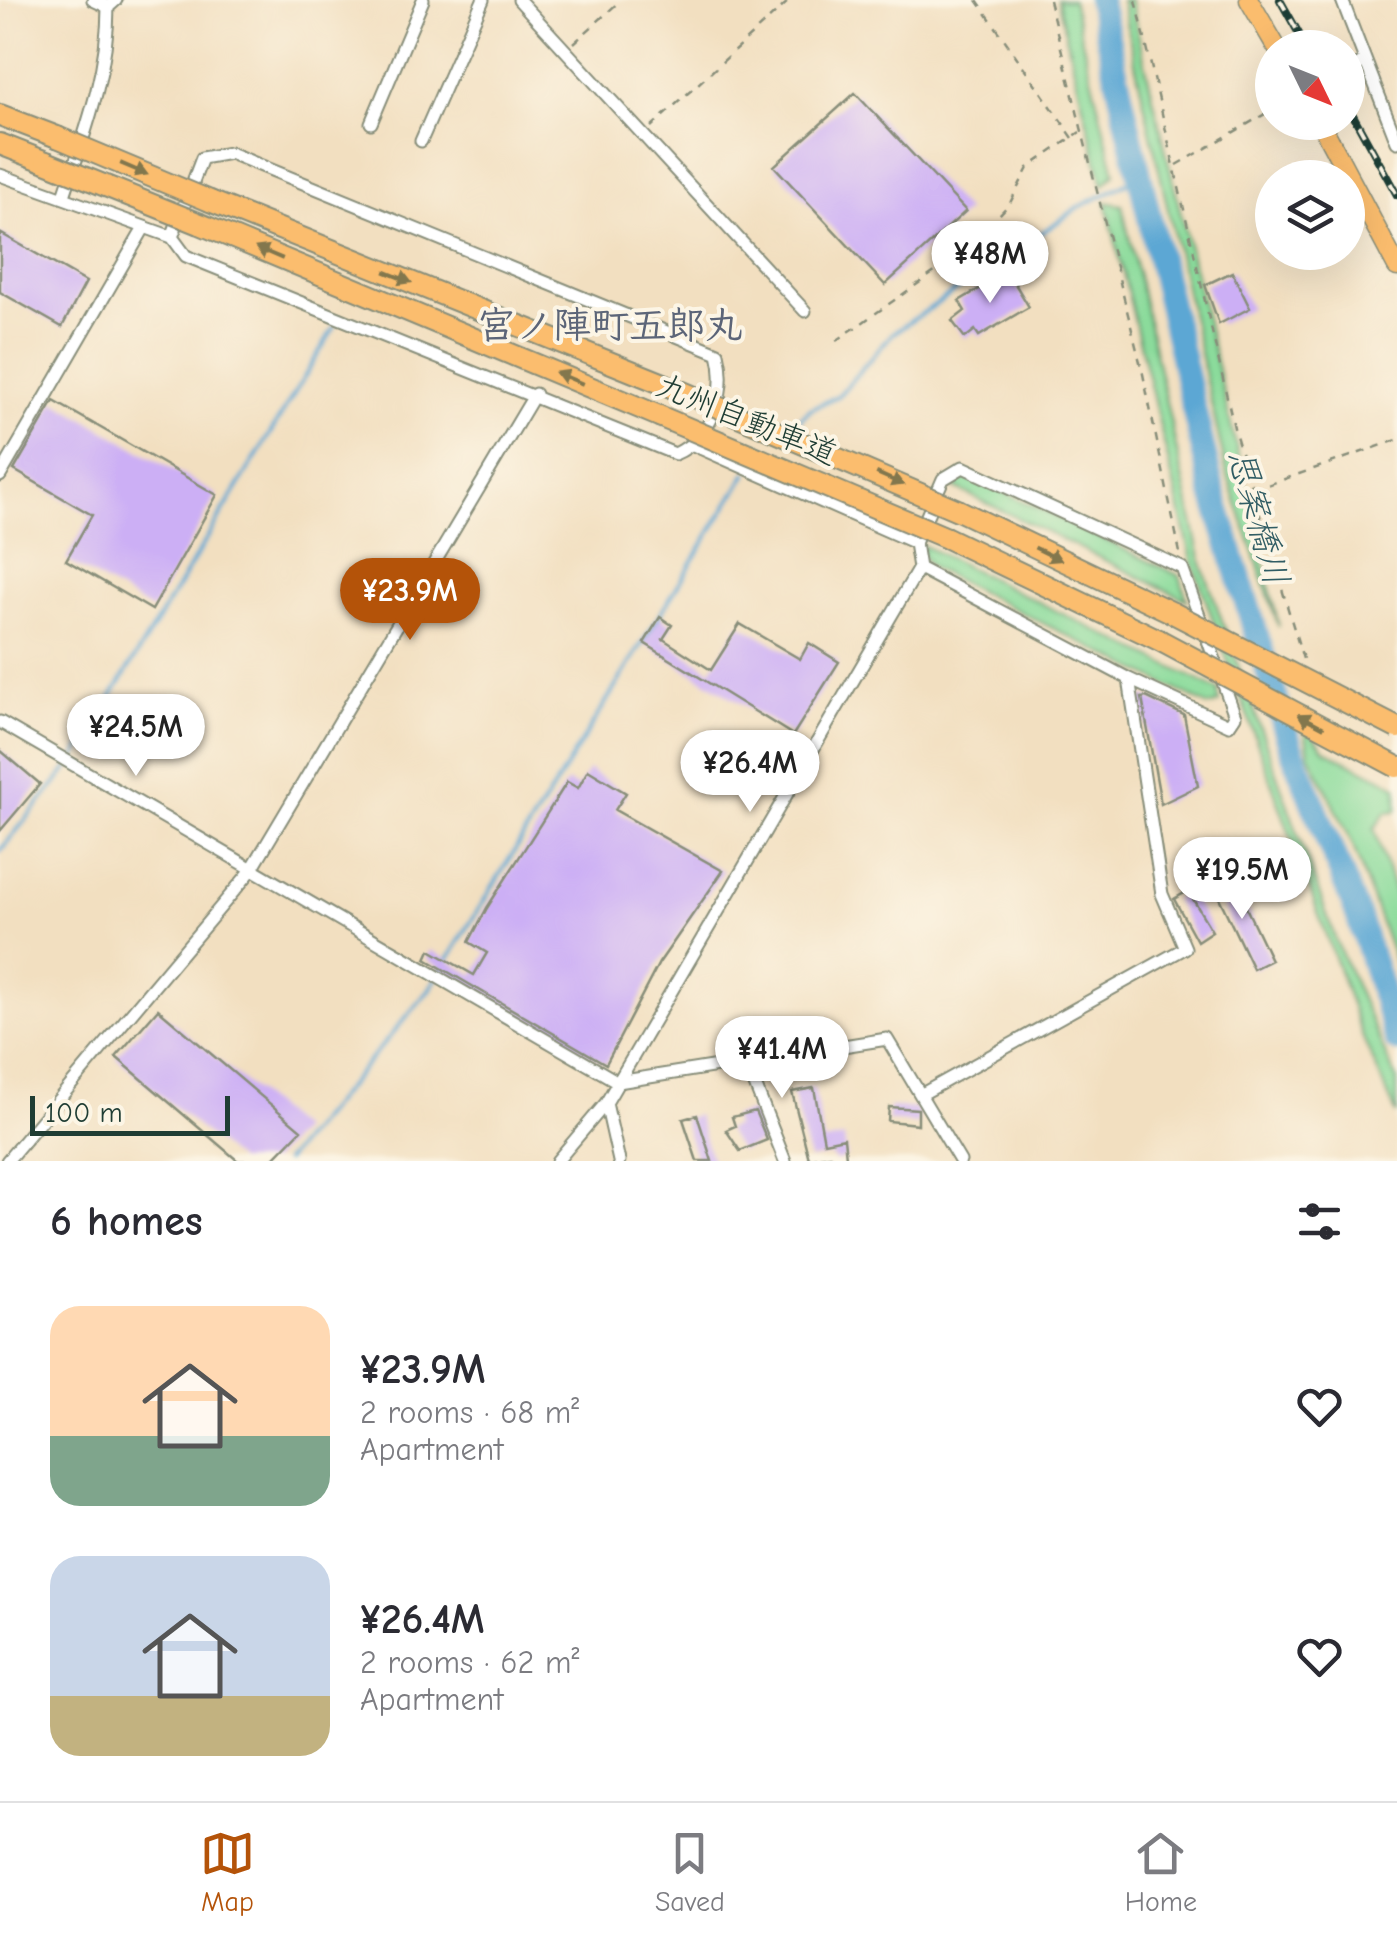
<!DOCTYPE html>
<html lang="en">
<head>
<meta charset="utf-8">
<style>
  :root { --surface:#fff; --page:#f2f2f3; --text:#2b2b33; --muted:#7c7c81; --line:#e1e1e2; --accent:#b45309 }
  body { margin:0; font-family:"Comic Neue","Klee One",sans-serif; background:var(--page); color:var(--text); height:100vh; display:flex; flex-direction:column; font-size:38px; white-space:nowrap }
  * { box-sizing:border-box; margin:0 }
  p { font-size:32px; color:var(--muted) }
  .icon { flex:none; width:55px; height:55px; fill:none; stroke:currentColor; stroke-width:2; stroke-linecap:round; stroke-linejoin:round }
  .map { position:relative; height:1161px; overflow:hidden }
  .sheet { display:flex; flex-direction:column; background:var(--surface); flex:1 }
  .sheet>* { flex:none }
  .needle { width:65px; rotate:133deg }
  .tools { position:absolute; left:1255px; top:30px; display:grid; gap:20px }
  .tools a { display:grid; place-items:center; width:110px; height:110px; border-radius:50%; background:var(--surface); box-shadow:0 10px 40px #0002; font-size:50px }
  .scale { position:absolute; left:30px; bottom:25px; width:200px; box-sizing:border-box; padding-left:10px; border:5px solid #1f3d34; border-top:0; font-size:28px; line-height:35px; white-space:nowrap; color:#1f3d34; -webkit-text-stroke:8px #fcf5e5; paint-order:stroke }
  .price { position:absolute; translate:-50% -85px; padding:0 22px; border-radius:35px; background:#fff; color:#222; font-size:32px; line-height:65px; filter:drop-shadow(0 2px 5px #0008) }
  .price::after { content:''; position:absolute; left:50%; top:60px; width:30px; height:22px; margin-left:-15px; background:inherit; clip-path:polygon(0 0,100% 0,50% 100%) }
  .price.selected { background:var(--accent); color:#fff }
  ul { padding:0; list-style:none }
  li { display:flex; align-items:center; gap:30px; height:250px; padding:0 50px }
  li span { display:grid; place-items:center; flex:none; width:280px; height:200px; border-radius:30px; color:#555 }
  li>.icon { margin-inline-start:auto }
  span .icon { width:120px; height:120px; fill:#fffc; stroke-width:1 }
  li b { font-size:42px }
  h2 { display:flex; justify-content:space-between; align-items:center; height:120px; padding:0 50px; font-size:42px }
  .menu { display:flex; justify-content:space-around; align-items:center; height:140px; border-top:2px solid var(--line); background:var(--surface); font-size:28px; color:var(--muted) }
  .menu a { display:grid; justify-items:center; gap:5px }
  .menu .selected { color:var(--accent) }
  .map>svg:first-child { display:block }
</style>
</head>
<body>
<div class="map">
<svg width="1397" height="1161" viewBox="0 0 1397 1161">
  <rect width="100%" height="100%" fill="#fcf5e5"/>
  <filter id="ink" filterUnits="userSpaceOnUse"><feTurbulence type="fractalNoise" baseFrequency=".01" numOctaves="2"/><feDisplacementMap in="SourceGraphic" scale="20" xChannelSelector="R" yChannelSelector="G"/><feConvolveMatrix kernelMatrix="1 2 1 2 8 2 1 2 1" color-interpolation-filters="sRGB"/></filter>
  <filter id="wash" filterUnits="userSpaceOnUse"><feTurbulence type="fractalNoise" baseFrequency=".0048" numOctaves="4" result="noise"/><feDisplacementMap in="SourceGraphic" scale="40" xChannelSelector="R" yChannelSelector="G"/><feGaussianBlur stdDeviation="2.25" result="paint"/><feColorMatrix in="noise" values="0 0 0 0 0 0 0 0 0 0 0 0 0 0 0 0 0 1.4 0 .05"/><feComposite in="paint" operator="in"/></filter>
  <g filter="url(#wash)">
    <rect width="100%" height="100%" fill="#f2dfc0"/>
    <path fill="#8bdb9b" stroke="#558c68" stroke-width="2.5" d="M1057 0H1072L1115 173 1103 185Z
      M1121 0H1130L1279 627 1227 474Z
      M1106 202 1122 205 1203 567 1336 941 1397 1081V1115L1363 1038 1193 564Z
      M968 475 1180 576 1187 600 953 487Z
      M922 545 1218 690 1219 703 1209 706 932 568 923 557Z
      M1304 724 1325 750 1397 786V811L1386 812 1374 829 1397 900V968L1351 840 1309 754Z"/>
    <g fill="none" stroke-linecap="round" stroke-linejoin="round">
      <path stroke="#5ba7d4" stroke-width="4" d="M788 431 810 409 838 396 892 334 1081 206 1141 176
        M74 759 335 326
        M0 851 69 767
        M285 1161 429 990 747 473"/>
      <path stroke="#5ba7d4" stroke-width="25" d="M1099 0 1213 492 1291 748 1357 913 1397 1040"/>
    </g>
    <g id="blocks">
      <path fill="#ccaff5" d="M855 93 966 211 885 285 774 166Z
        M0 233 86 282 62 327 0 292Z
        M1008 272 1029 307 979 336 975 330 965 338 952 321 965 311 959 301Z
        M1232 272 1250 308 1219 324 1205 285Z
        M54 401 217 495 152 610 66 560 92 515 14 470Z
        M660 617 672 625 663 639 711 670 740 624 800 659 809 643 839 662 793 735 644 643Z
        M1146 697 1184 715 1198 786 1161 804 1142 698Z
        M0 750 40 784 0 831Z
        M588 770 626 793 615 810 723 871 659 963 606 1064 426 959 430 950 474 975 487 953 469 942 487 908 567 782 578 788Z
        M1231 876 1271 960 1253 969 1213 885Z
        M1188 891 1212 931 1197 941 1174 899Z
        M158 1009 301 1130 271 1161H238L116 1057Z
        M814 1088 824 1142 844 1138 846 1157 836 1161 830 1155 809 1159 792 1092Z
        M889 1107 918 1109V1124L888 1121Z
        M755 1111 767 1140 740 1151 726 1130 735 1126 732 1117Z
        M697 1115 712 1161H697L683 1119Z"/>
    </g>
  </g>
  <g filter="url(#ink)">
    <use href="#blocks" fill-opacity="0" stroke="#888e7a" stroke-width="2.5"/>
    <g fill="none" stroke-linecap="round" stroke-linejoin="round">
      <defs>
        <path id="street" d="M93 0 108 7
          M519 0 805 311
          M1342 0 1397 142
          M1348 71 1364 61
          M371 123 423 0
          M421 141 483 0
          M0 175 172 237 186 256 675 454C713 437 728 391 718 353L230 153 202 158 172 237
          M64 196C84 135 108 73 108 7L116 0
          M693 445 915 543 919 568 1129 679 1229 725 1235 716 1182 568 963 467 943 479 915 543
          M0 476 144 228
          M0 722 618 1082 887 1039 960 1161
          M746 1062 785 1161
          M922 1094 1185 948 1162 894 1129 679
          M606 1103 619 1161
          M7 1161 250 872 535 394
          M557 1161 606 1103 919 568"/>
        <path id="primary" d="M1249 0 1277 48
          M1320 122 1397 267"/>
        <path id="highway" d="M0 115 57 137
          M0 144 46 162
          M210 201 671 387
          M200 224 659 416
          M960 511 1173 613
          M947 538 1159 640"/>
      </defs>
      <use href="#street" stroke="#888e7a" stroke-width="15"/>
      <use href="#primary" stroke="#888e7a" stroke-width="21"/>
      <use href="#highway" stroke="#888e7a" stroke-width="24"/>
      <path stroke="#888e7a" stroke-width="2.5" stroke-dasharray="8 8" stroke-linecap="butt" d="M977 0 1073 138
        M1049 0 1143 374 1180 553
        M1136 0 1235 432 1303 659
        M574 43 621 0
        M651 127 790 0
        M1177 165 1272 110
        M836 341 969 248 1010 203 1028 168 1080 132
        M1253 490 1397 440"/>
      <use href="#street" stroke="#fff" stroke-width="11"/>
      <use href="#primary" stroke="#fbbd6e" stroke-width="18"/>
      <use href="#highway" stroke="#fbbd6e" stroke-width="20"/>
      <defs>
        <path id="rail" d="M1280 0 1307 48
          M1348 106 1397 195"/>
      </defs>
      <use href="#rail" stroke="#1f3d34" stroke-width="8"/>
      <use href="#rail" stroke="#fcf5e5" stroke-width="4" stroke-dasharray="11" stroke-linecap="butt"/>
      <defs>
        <path id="highway-bridge" d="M57 137 210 201
          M46 162 200 224
          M671 387 960 511
          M659 416 947 538
          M1173 613 1397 728
          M1159 640 1397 767"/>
      </defs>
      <use href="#highway-bridge" stroke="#888e7a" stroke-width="24" stroke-linecap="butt"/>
      <use href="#highway-bridge" stroke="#fbbd6e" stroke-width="20"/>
    </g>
    <defs><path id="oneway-solid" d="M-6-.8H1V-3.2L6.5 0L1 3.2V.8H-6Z" transform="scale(2.5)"/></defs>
    <g fill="#82774e">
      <use href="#oneway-solid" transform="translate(134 169) rotate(23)"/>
      <use href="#oneway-solid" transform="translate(269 253) rotate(-157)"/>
      <use href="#oneway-solid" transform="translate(398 277) rotate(22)"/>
      <use href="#oneway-solid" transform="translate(569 378) rotate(-157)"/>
      <use href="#oneway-solid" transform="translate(890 479) rotate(24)"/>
      <use href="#oneway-solid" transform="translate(1048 554) rotate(26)"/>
      <use href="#oneway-solid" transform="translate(1311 721) rotate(-152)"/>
    </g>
  </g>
  <g text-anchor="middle" stroke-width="8" stroke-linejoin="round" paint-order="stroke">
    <g font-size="32" fill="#1f3d34" stroke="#fcf5e5">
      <text transform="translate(747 419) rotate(22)" y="11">九州自動車道</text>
    </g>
    <g font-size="35" font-style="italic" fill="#315d64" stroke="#fcf5e5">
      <text transform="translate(1259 517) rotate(74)" y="12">思案橋川</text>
    </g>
    <g font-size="38" font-weight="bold" fill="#5c6578" stroke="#fcf5e5">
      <text x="610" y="338">宮ノ陣町五郎丸</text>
    </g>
  </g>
</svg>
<div class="tools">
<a><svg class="needle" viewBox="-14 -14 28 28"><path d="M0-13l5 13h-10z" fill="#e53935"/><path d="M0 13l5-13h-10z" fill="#7c7c81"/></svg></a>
<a><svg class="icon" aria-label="layers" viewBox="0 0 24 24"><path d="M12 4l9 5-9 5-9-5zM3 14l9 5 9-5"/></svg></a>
</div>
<div class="scale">100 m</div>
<b class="price" style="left:990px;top:306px">¥48M</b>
<b class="price selected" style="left:410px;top:643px">¥23.9M</b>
<b class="price" style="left:136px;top:779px">¥24.5M</b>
<b class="price" style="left:750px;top:815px">¥26.4M</b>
<b class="price" style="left:1242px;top:922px">¥19.5M</b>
<b class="price" style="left:782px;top:1101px">¥41.4M</b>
</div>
<section class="sheet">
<h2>6 homes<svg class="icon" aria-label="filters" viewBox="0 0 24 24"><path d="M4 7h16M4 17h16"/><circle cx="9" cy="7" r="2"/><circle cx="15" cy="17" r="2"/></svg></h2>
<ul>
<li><span style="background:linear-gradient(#ffd9b3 65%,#7fa58c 0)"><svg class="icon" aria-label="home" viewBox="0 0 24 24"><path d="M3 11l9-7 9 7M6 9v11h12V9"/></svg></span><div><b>¥23.9M</b><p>2 rooms · 68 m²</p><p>Apartment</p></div><svg class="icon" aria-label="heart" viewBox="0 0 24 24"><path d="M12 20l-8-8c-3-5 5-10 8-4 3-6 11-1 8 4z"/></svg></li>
<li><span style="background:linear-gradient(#c9d6e8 70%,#c2b280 0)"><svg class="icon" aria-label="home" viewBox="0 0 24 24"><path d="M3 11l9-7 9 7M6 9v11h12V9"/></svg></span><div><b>¥26.4M</b><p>2 rooms · 62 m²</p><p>Apartment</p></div><svg class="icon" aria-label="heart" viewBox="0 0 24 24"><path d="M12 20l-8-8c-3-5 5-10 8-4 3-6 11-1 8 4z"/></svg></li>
</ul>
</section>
<nav class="menu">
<a class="selected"><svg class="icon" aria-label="map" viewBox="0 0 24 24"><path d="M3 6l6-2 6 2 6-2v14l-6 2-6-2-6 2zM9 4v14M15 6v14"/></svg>Map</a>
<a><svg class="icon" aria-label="saved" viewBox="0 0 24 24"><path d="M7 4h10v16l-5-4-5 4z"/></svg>Saved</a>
<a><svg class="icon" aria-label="home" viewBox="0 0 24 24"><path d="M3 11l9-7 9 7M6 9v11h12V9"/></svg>Home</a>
</nav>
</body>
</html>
